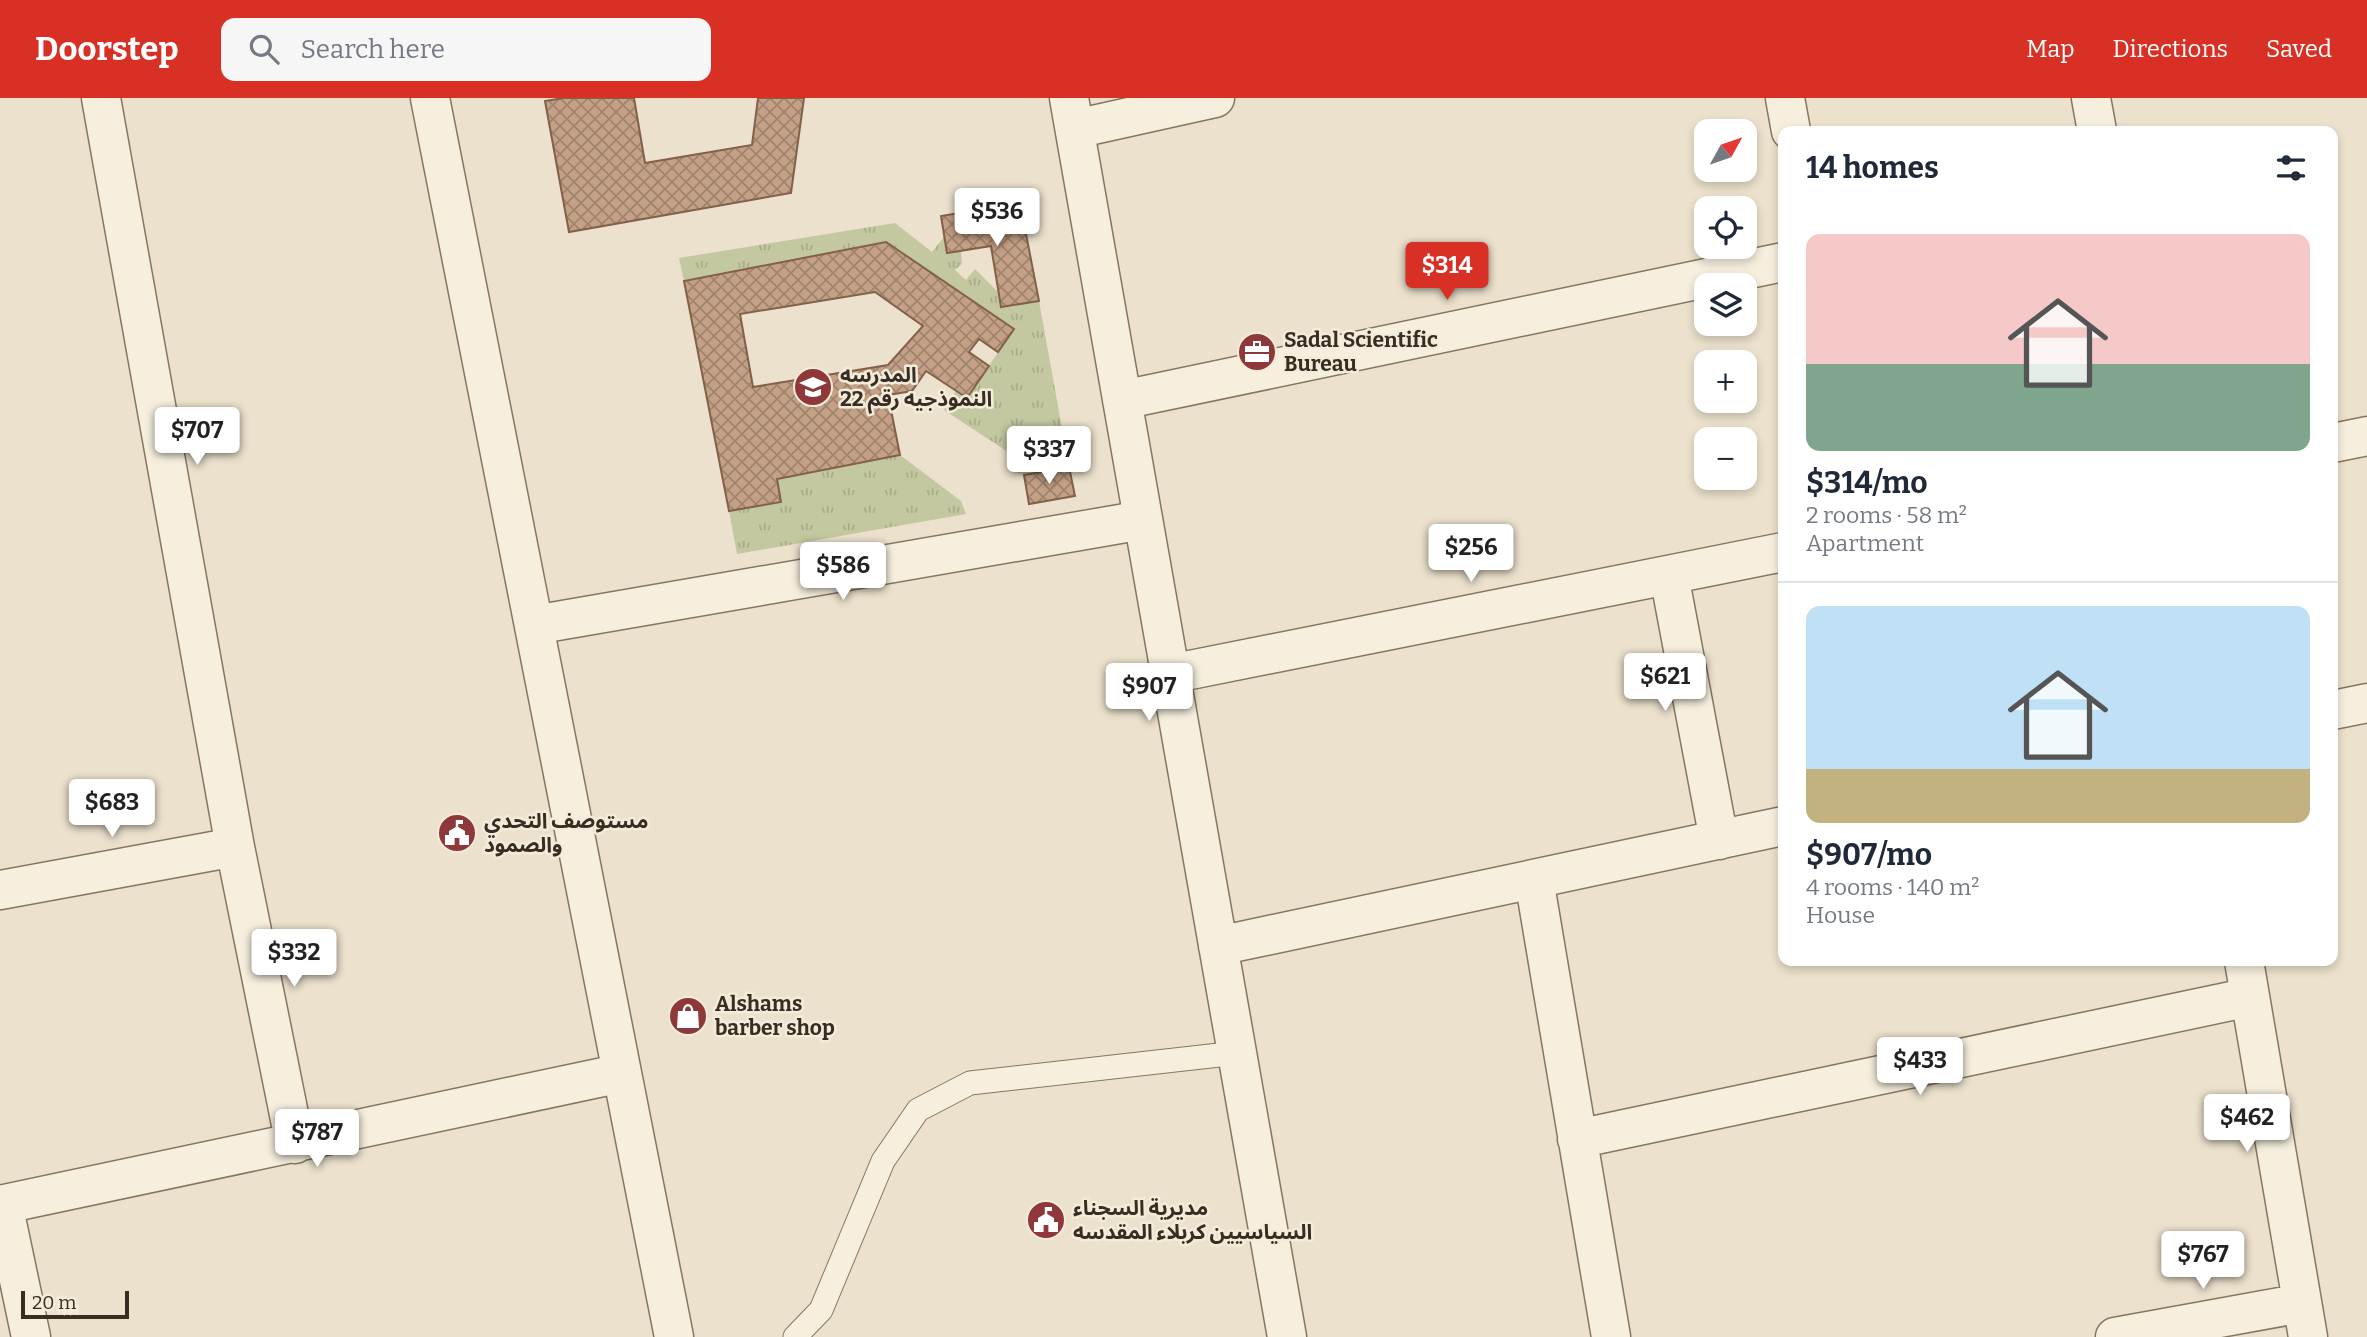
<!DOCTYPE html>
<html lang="en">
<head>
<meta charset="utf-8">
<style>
  :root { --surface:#fff; --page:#f6f6f7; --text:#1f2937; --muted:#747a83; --line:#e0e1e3; --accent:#d93025 }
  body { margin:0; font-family:Bitter,"Noto Sans Arabic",serif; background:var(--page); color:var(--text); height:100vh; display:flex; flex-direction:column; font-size:26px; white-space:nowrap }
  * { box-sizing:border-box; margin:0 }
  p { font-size:23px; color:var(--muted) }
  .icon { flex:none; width:38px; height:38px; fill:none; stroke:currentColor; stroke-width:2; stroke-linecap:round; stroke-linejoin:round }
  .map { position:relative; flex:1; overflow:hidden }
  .details { position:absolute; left:1778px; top:28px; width:560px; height:840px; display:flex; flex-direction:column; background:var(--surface); border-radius:14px; box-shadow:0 4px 10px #0003 }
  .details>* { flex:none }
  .needle { width:46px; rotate:50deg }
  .buttons { position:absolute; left:1694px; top:21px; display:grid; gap:14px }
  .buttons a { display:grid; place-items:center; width:63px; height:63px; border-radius:14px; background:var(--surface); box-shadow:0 4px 10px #0003; font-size:35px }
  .scale { position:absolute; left:21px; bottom:18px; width:108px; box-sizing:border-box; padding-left:7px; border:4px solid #382d23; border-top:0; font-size:19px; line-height:24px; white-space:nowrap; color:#382d23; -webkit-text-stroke:5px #f3ecdb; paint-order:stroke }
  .price { position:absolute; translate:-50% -60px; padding:0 16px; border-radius:7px; background:#fff; color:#222; font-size:23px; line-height:46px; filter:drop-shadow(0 2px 4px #0008) }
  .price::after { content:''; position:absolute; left:50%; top:42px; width:21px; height:16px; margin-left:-10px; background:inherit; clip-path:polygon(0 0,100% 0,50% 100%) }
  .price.selected { background:var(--accent); color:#fff }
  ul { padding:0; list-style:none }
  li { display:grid; align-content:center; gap:14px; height:371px; padding:0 28px }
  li+li { border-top:2px solid var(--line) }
  li span { display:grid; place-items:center; height:217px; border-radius:14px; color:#555 }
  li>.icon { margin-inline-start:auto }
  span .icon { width:126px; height:126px; fill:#fffc; stroke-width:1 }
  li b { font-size:30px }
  h2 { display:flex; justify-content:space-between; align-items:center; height:84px; padding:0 28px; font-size:30px }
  header { display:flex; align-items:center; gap:42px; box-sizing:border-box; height:98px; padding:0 35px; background:var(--accent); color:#fff }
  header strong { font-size:33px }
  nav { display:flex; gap:38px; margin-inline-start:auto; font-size:24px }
  .search { width:490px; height:63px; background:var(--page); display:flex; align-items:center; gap:18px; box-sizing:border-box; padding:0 24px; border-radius:14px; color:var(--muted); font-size:26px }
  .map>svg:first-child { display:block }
</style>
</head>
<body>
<header>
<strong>Doorstep</strong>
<div class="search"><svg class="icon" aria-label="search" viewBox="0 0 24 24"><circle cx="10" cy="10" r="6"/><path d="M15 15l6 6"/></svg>Search here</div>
<nav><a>Map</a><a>Directions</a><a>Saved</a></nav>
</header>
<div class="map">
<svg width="2367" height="1239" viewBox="0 0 2367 1239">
  <defs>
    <pattern id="grass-tufts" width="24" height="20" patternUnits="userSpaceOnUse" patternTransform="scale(1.75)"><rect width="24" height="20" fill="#c3c8a0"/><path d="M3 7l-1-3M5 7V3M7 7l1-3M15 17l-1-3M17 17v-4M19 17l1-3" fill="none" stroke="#a8ac8a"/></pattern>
    <pattern id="building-cross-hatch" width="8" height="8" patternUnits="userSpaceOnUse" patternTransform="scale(1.75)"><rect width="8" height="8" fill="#c4a086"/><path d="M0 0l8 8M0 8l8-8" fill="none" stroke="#a0836d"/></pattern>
  </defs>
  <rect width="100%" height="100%" fill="#ebe1cc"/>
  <path fill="url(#grass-tufts)" d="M895 125 932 154 944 139 947 155 961 153 962 166 955 172 966 182 975 171 999 195 1001 209 1039 203 1069 369 1024 377 1013 374 1017 360 944 312 956 293 967 300 1014 231 886 145 684 183 679 160Z
    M900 357 961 403 966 416 737 456 729 413 781 404 777 381Z"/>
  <path fill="url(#building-cross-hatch)" stroke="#83604a" stroke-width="2" fill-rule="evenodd" d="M564 0H634L645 65 752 47 758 0H804L791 95 569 134 545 3Z
    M1020 105 1039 203 1001 209 991 148 947 155 941 118Z
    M886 144 1014 231 998 254 979 241 969 254 989 268 967 300 926 273 912 293 888 297 900 357 777 381 781 404 729 413 684 183ZM875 194 923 228 888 267 753 289 740 216Z
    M1069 369 1075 398 1029 406 1024 377Z"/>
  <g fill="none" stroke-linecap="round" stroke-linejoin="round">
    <defs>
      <path id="lane" d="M795 1239 821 1212 883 1063 918 1012 970 985 1237 955"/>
      <path id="street" d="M101 0 235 749 295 1046
        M430 0 674 1239
        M1069 0 1287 1239
        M1785 0 1791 33
        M2091 0 2097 33
        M1075 31 1215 0
        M1122 302 1783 164
        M2333 345 2367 338
        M1669 477 1719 742
        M534 527 1143 422
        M1170 576 1783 454
        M2333 612 2367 605
        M1534 781 1611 1239
        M0 792 235 749
        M1218 848 1783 728
        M2244 863 2308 1239
        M1577 1041 2250 899
        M3 1106 31 1239
        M0 1107 622 975
        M2115 1239 2302 1205"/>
    </defs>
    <use href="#lane" stroke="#867561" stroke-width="25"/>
    <use href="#street" stroke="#867561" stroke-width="41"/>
    <use href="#lane" stroke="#f6efde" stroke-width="23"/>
    <use href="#street" stroke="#f6efde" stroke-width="38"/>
  </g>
  <defs>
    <symbol id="office-disc" viewBox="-11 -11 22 22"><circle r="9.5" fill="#8f3839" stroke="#f3ecdb"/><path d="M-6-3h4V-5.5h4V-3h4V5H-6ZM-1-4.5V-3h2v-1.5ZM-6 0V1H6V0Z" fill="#fff"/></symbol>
    <symbol id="school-disc" viewBox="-11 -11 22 22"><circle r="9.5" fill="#8f3839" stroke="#f3ecdb"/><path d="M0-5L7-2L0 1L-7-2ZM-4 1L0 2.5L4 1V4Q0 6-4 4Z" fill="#fff"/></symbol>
    <symbol id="civic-disc" viewBox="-11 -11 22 22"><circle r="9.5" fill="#8f3839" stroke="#f3ecdb"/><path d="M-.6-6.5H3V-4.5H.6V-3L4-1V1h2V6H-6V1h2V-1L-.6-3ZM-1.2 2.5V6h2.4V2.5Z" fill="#fff"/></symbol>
    <symbol id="shop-disc" viewBox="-11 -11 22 22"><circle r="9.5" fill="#8f3839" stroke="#f3ecdb"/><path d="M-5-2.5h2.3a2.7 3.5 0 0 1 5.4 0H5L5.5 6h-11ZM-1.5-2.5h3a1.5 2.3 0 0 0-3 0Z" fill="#fff"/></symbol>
  </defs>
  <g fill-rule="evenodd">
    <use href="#office-disc" x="1235" y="232" width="44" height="44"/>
    <use href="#school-disc" x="791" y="267" width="44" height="44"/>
    <use href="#civic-disc" x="435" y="713" width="44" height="44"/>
    <use href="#shop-disc" x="666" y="896" width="44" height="44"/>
    <use href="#civic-disc" x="1024" y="1100" width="44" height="44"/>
  </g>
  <g text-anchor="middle" stroke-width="5" stroke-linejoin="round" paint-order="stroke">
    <g font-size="21" font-weight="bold" fill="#382d23" stroke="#f3ecdb" text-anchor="start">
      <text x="1284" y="249">Sadal Scientific<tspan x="1284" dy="24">Bureau</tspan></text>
      <text x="840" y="284">المدرسه<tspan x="840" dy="24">النموذجيه رقم 22</tspan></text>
      <text x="484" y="730">مستوصف التحدي<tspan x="484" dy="24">والصمود</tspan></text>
      <text x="715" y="913">Alshams<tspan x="715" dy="24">barber shop</tspan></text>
      <text x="1073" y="1117">مديرية السجناء<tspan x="1073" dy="24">السياسيين كربلاء المقدسه</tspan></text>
    </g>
  </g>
</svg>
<div class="buttons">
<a><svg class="needle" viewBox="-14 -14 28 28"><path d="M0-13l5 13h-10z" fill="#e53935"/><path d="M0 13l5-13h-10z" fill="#747a83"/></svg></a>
<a><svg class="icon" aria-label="locate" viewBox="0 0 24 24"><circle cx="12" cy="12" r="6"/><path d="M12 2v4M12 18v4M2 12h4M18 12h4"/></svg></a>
<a><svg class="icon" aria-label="layers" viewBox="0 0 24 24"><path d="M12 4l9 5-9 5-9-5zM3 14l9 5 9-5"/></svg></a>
<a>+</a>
<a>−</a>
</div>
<div class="scale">20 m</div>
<b class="price" style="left:997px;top:150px">$536</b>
<b class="price selected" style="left:1447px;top:204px">$314</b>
<b class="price" style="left:197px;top:369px">$707</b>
<b class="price" style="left:1049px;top:388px">$337</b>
<b class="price" style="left:1471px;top:486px">$256</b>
<b class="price" style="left:843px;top:504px">$586</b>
<b class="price" style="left:1665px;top:615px">$621</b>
<b class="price" style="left:1149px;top:625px">$907</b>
<b class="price" style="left:112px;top:741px">$683</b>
<b class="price" style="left:294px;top:891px">$332</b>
<b class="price" style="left:1920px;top:999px">$433</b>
<b class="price" style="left:2247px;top:1056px">$462</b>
<b class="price" style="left:317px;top:1071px">$787</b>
<b class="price" style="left:2203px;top:1193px">$767</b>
<section class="details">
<h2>14 homes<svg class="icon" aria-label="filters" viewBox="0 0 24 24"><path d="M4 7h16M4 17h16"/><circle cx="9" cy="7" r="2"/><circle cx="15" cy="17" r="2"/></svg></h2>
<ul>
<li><span style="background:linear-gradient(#f6c9c9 60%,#7fa58c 0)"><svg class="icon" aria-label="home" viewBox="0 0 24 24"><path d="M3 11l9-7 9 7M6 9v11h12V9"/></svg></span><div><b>$314/mo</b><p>2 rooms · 58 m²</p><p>Apartment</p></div></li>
<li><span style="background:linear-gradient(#bfe0f5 75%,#c2b280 0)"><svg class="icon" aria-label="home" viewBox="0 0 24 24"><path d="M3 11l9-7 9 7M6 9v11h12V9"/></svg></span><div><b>$907/mo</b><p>4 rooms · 140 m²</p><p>House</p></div></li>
</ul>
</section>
</div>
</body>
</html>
